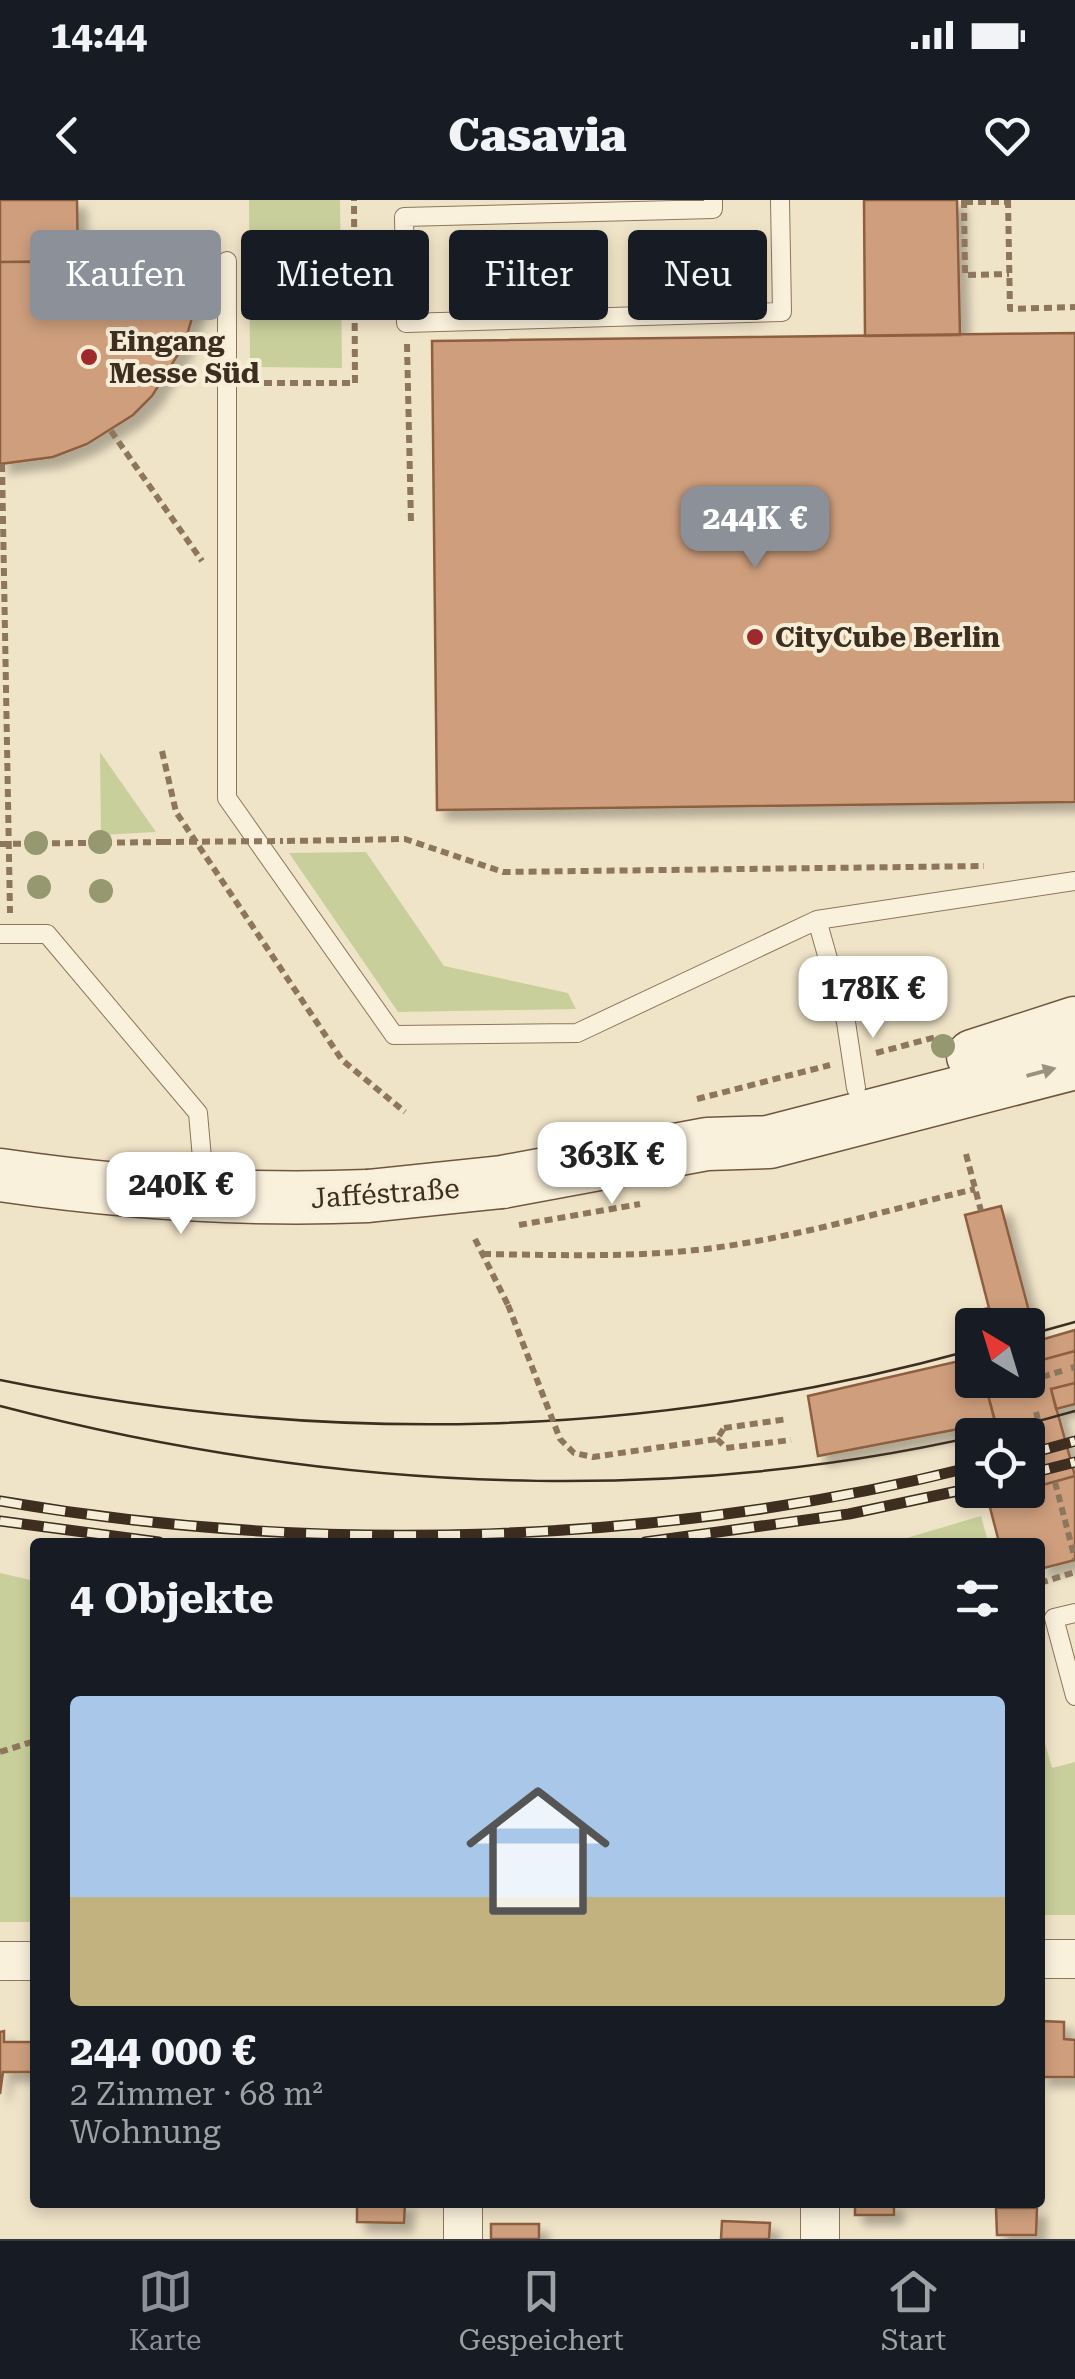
<!DOCTYPE html>
<html lang="de">
<head>
<meta charset="utf-8">
<style>
  :root { --surface:#171b24; --page:#20242c; --text:#f1f3f6; --muted:#9ea1a6; --line:#363941; --accent:#8c9099 }
  body { margin:0; font-family:"Roboto Serif",serif; background:var(--page); color:var(--text); height:100vh; display:flex; flex-direction:column; font-size:38px; white-space:nowrap }
  * { box-sizing:border-box; margin:0 }
  p { font-size:32px; color:var(--muted) }
  .icon { flex:none; width:55px; height:55px; fill:none; stroke:currentColor; stroke-width:2; stroke-linecap:round; stroke-linejoin:round }
  .map { position:relative; flex:1; overflow:hidden }
  .panel { position:absolute; left:30px; top:1338px; width:1015px; height:670px; display:flex; flex-direction:column; background:var(--surface); border-radius:10px; box-shadow:0 5px 15px #0003 }
  .panel>* { flex:none }
  .guide { position:absolute; left:30px; top:30px; width:1015px; height:90px; display:flex; gap:20px }
  .needle { width:65px; rotate:322deg }
  .controls { position:absolute; left:955px; top:1108px; display:grid; gap:20px }
  .controls a { display:grid; place-items:center; width:90px; height:90px; border-radius:10px; background:var(--surface); box-shadow:0 5px 15px #0003; font-size:50px }
  .price { position:absolute; translate:-50% -85px; padding:0 22px; border-radius:20px; background:#fff; color:#222; font-size:32px; line-height:65px; filter:drop-shadow(0 2px 5px #0008) }
  .price::after { content:''; position:absolute; left:50%; top:60px; width:30px; height:22px; margin-left:-15px; background:inherit; clip-path:polygon(0 0,100% 0,50% 100%) }
  .price.selected { background:var(--accent); color:#fff }
  ul { padding:0; list-style:none }
  li { display:grid; align-content:center; gap:20px; height:530px; padding:0 40px }
  li+li { border-top:2px solid var(--line) }
  li span { display:grid; place-items:center; height:310px; border-radius:10px; color:#555 }
  li>.icon { margin-inline-start:auto }
  span .icon { width:180px; height:180px; fill:#fffc; stroke-width:1 }
  li b { font-size:42px }
  h2 { display:flex; justify-content:space-between; align-items:center; height:120px; padding:0 40px; font-size:42px }
  .pill { padding:0 35px; border-radius:10px; background:var(--surface); box-shadow:0 5px 15px #0003; font-size:35px; line-height:90px }
  .pill.selected { background:var(--accent); color:#fff }
  .status { display:flex; justify-content:space-between; align-items:center; height:70px; padding:0 50px; background:var(--surface); direction:ltr }
  .status svg { height:28px; fill:currentColor }
  header { display:flex; justify-content:space-between; align-items:center; height:130px; padding:0 40px; background:var(--surface); font-size:45px; font-weight:800 }
  .tab-bar { display:flex; justify-content:space-around; align-items:center; height:140px; border-top:2px solid var(--line); background:var(--surface); font-size:28px; color:var(--muted) }
  .tab-bar a { display:grid; justify-items:center; gap:5px }
  .tab-bar .selected { color:var(--accent) }
  .map>svg:first-child { display:block }
</style>
</head>
<body>
<div class="status"><b>14:44</b><svg viewBox="0 0 49 12"><path d="M0 12V9h3v3zM5 12V6h3v6zM10 12V3h3v9zM15 12V0h3v12zM26 1h20v11H26zM47 4h2v5h-2z"/></svg></div>
<header><svg class="icon" aria-label="back" viewBox="0 0 24 24"><path d="M15 5l-7 7 7 7"/></svg>Casavia<svg class="icon" aria-label="heart" viewBox="0 0 24 24"><path d="M12 20l-8-8c-3-5 5-10 8-4 3-6 11-1 8 4z"/></svg></header>
<div class="map">
<svg width="1075" height="2039" viewBox="0 0 1075 2039">
  <defs>
    <filter id="shadow"><feDropShadow dx="9" dy="9" stdDeviation="5" flood-color="#0004"/></filter>
  </defs>
  <rect width="100%" height="100%" fill="#f0e4c8"/>
  <path fill="#c9cf9b" d="M249 0H340L342 168 250 167Z
    M100 552 156 632 101 635Z
    M366 652 444 766 568 793 576 809 398 812 289 653Z
    M981 1316 988 1342H893Z
    M0 1373 35 1381V1722H0Z
    M1040 1526 1052 1568 1075 1562V1715H1040Z"/>
  <path fill="#cf9f7d" stroke="#8d5f41" stroke-width="2.5" filter="url(#shadow)" d="M0 0H77L78 61 0 62Z
    M864 0H957L960 135 865 136Z
    M201 61 198 98 184 145 152 196 133 215 87 244 53 257 0 264V62Z
    M1075 133V602L437 610 432 141Z
    M1001 1006 1042 1160 1075 1151V1183L1051 1189 1075 1276 1028 1289 1033 1277 1028 1235H999L984 1180H1028V1125H972V1135L967 1113 989 1108 965 1015Z
    M1075 1130V1151L1042 1160 1037 1141Z
    M972 1158V1180H984L995 1222 818 1256 808 1196Z
    M1075 1183V1204L1056 1209 1051 1189Z
    M1075 1276V1360L1040 1369V1342H999L988 1300Z
    M1040 1821 1064 1822V1839L1075 1840V1877H1040Z
    M4 1831V1842H35V1872H3L0 1894V1832Z
    M357 2002H405L404 2023 357 2022Z
    M855 2002H894V2015H855Z
    M996 2008H1037L1036 2035H997Z
    M722 2021 770 2023 769 2039H721Z
    M491 2024H539V2039H491Z"/>
  <g fill="none" stroke-linecap="round" stroke-linejoin="round">
    <defs>
      <path id="lane" d="M713 0V9L404 17 406 123 782 112 780 0
        M227 61V598L394 835 577 833 817 720 846 822 856 888
        M817 720 1075 681
        M0 734H47L198 913 205 992
        M1075 1413 1054 1418 1075 1496"/>
      <path id="street" d="M1040 1759H1075
        M0 1761H35
        M463 2002V2039
        M820 2002V2039"/>
      <path id="secondary" d="M973 856 1075 823
        M0 975C123 993 243 1001 368 996
        M502 982 707 944 769 942 1075 863"/>
    </defs>
    <use href="#lane" stroke="#8d765c" stroke-width="20"/>
    <use href="#street" stroke="#8d765c" stroke-width="40"/>
    <use href="#secondary" stroke="#6f573f" stroke-width="55"/>
    <path stroke="#8d765c" stroke-width="6" stroke-dasharray="8 5" stroke-linecap="butt" d="M964 0 965 75 1009 74
      M1008 0 1010 109 1075 107
      M965 2H1008
      M407 144 411 323
      M184 145 202 152
      M251 183H355L354 0
      M111 231 202 361
      M2 264 10 713
      M162 551 176 612 342 860 405 912
      M287 641 405 639 503 672 984 666
      M0 644 163 642
      M876 853 936 837
      M697 899 830 865
      M966 954 981 1011
      M519 1025 640 1004
      M475 1039 508 1105
      M483 1054C560 1055 637 1058 713 1048 803 1036 887 1010 975 989
      M1010 1119 1012 1125
      M1071 1168 1075 1167
      M1042 1177 1065 1170
      M964 1195 979 1192
      M1036 1212 1041 1232
      M724 1228 788 1219
      M717 1239 726 1248 791 1240
      M1055 1282 1075 1359
      M1040 1383 1075 1372
      M0 1552 35 1541"/>
    <use href="#lane" stroke="#faf1dc" stroke-width="18"/>
    <use href="#street" stroke="#faf1dc" stroke-width="38"/>
    <use href="#secondary" stroke="#faf1dc" stroke-width="52"/>
    <path stroke="#3d2e20" stroke-width="2.5" d="M1028 1135 1075 1122
      M0 1180C328 1247 649 1239 972 1150
      M0 1206C352 1298 723 1312 1075 1211"/>
    <defs>
      <path id="rail" d="M1028 1254 1075 1241
        M1028 1274 1075 1262
        M0 1301C318 1356 660 1345 972 1267
        M0 1321 159 1342
        M645 1342 849 1314 972 1288"/>
    </defs>
    <use href="#rail" stroke="#3d2e20" stroke-width="11"/>
    <use href="#rail" stroke="#f7eed8" stroke-width="8" stroke-dasharray="22" stroke-linecap="butt"/>
    <defs>
      <path id="secondary-bridge" d="M368 996 502 982"/>
    </defs>
    <use href="#secondary-bridge" stroke="#6f573f" stroke-width="55" stroke-linecap="butt"/>
    <path stroke="#8d765c" stroke-width="6" stroke-dasharray="8 5" stroke-linecap="butt" d="M163 642 283 641
      M508 1105 560 1239 574 1253 593 1257 717 1239 724 1228"/>
    <use href="#secondary-bridge" stroke="#faf1dc" stroke-width="52"/>
  </g>
  <g fill="#96986f">
    <circle cx="100" cy="642" r="12"/>
    <circle cx="36" cy="643" r="12"/>
    <circle cx="39" cy="687" r="12"/>
    <circle cx="101" cy="691" r="12"/>
    <circle cx="943" cy="846" r="12"/>
  </g>
  <defs><path id="oneway-solid" d="M-6-.8H1V-3.2L6.5 0L1 3.2V.8H-6Z" transform="scale(2.5)"/></defs>
  <use fill="#9c907e" href="#oneway-solid" transform="translate(1041 872) rotate(-15)"/>
  <g fill="#9e2a2b" stroke="#f7eed8" stroke-width="4">
    <circle cx="89" cy="157" r="10"/>
    <circle cx="755" cy="437" r="10"/>
  </g>
  <g text-anchor="middle" stroke-width="8" stroke-linejoin="round" paint-order="stroke">
    <g font-size="28" font-weight="bold" fill="#3d2e20" stroke="#f7eed8" text-anchor="start">
      <text x="109" y="151">Eingang<tspan x="109" dy="32">Messe Süd</tspan></text>
      <text x="775" y="447">CityCube Berlin</text>
    </g>
    <g font-size="28" fill="#3d2e20" stroke="#f7eed8">
      <text transform="translate(385 993) rotate(-4)" y="10">Jafféstraße</text>
    </g>
  </g>
</svg>
<div class="controls">
<a><svg class="needle" viewBox="-14 -14 28 28"><path d="M0-13l5 13h-10z" fill="#e53935"/><path d="M0 13l5-13h-10z" fill="#9ea1a6"/></svg></a>
<a><svg class="icon" aria-label="locate" viewBox="0 0 24 24"><circle cx="12" cy="12" r="6"/><path d="M12 2v4M12 18v4M2 12h4M18 12h4"/></svg></a>
</div>
<b class="price selected" style="left:755px;top:371px">244K €</b>
<b class="price" style="left:873px;top:841px">178K €</b>
<b class="price" style="left:612px;top:1007px">363K €</b>
<b class="price" style="left:181px;top:1037px">240K €</b>
<div class="guide">
<a class="pill selected">Kaufen</a>
<a class="pill">Mieten</a>
<a class="pill">Filter</a>
<a class="pill">Neu</a>
</div>
<section class="panel">
<h2>4 Objekte<svg class="icon" aria-label="filters" viewBox="0 0 24 24"><path d="M4 7h16M4 17h16"/><circle cx="9" cy="7" r="2"/><circle cx="15" cy="17" r="2"/></svg></h2>
<ul>
<li><span style="background:linear-gradient(#a9c7e8 65%,#c2b280 0)"><svg class="icon" aria-label="home" viewBox="0 0 24 24"><path d="M3 11l9-7 9 7M6 9v11h12V9"/></svg></span><div><b>244 000 €</b><p>2 Zimmer · 68 m²</p><p>Wohnung</p></div></li>
</ul>
</section>
</div>
<nav class="tab-bar">
<a class="selected"><svg class="icon" aria-label="map" viewBox="0 0 24 24"><path d="M3 6l6-2 6 2 6-2v14l-6 2-6-2-6 2zM9 4v14M15 6v14"/></svg>Karte</a>
<a><svg class="icon" aria-label="saved" viewBox="0 0 24 24"><path d="M7 4h10v16l-5-4-5 4z"/></svg>Gespeichert</a>
<a><svg class="icon" aria-label="home" viewBox="0 0 24 24"><path d="M3 11l9-7 9 7M6 9v11h12V9"/></svg>Start</a>
</nav>
</body>
</html>
